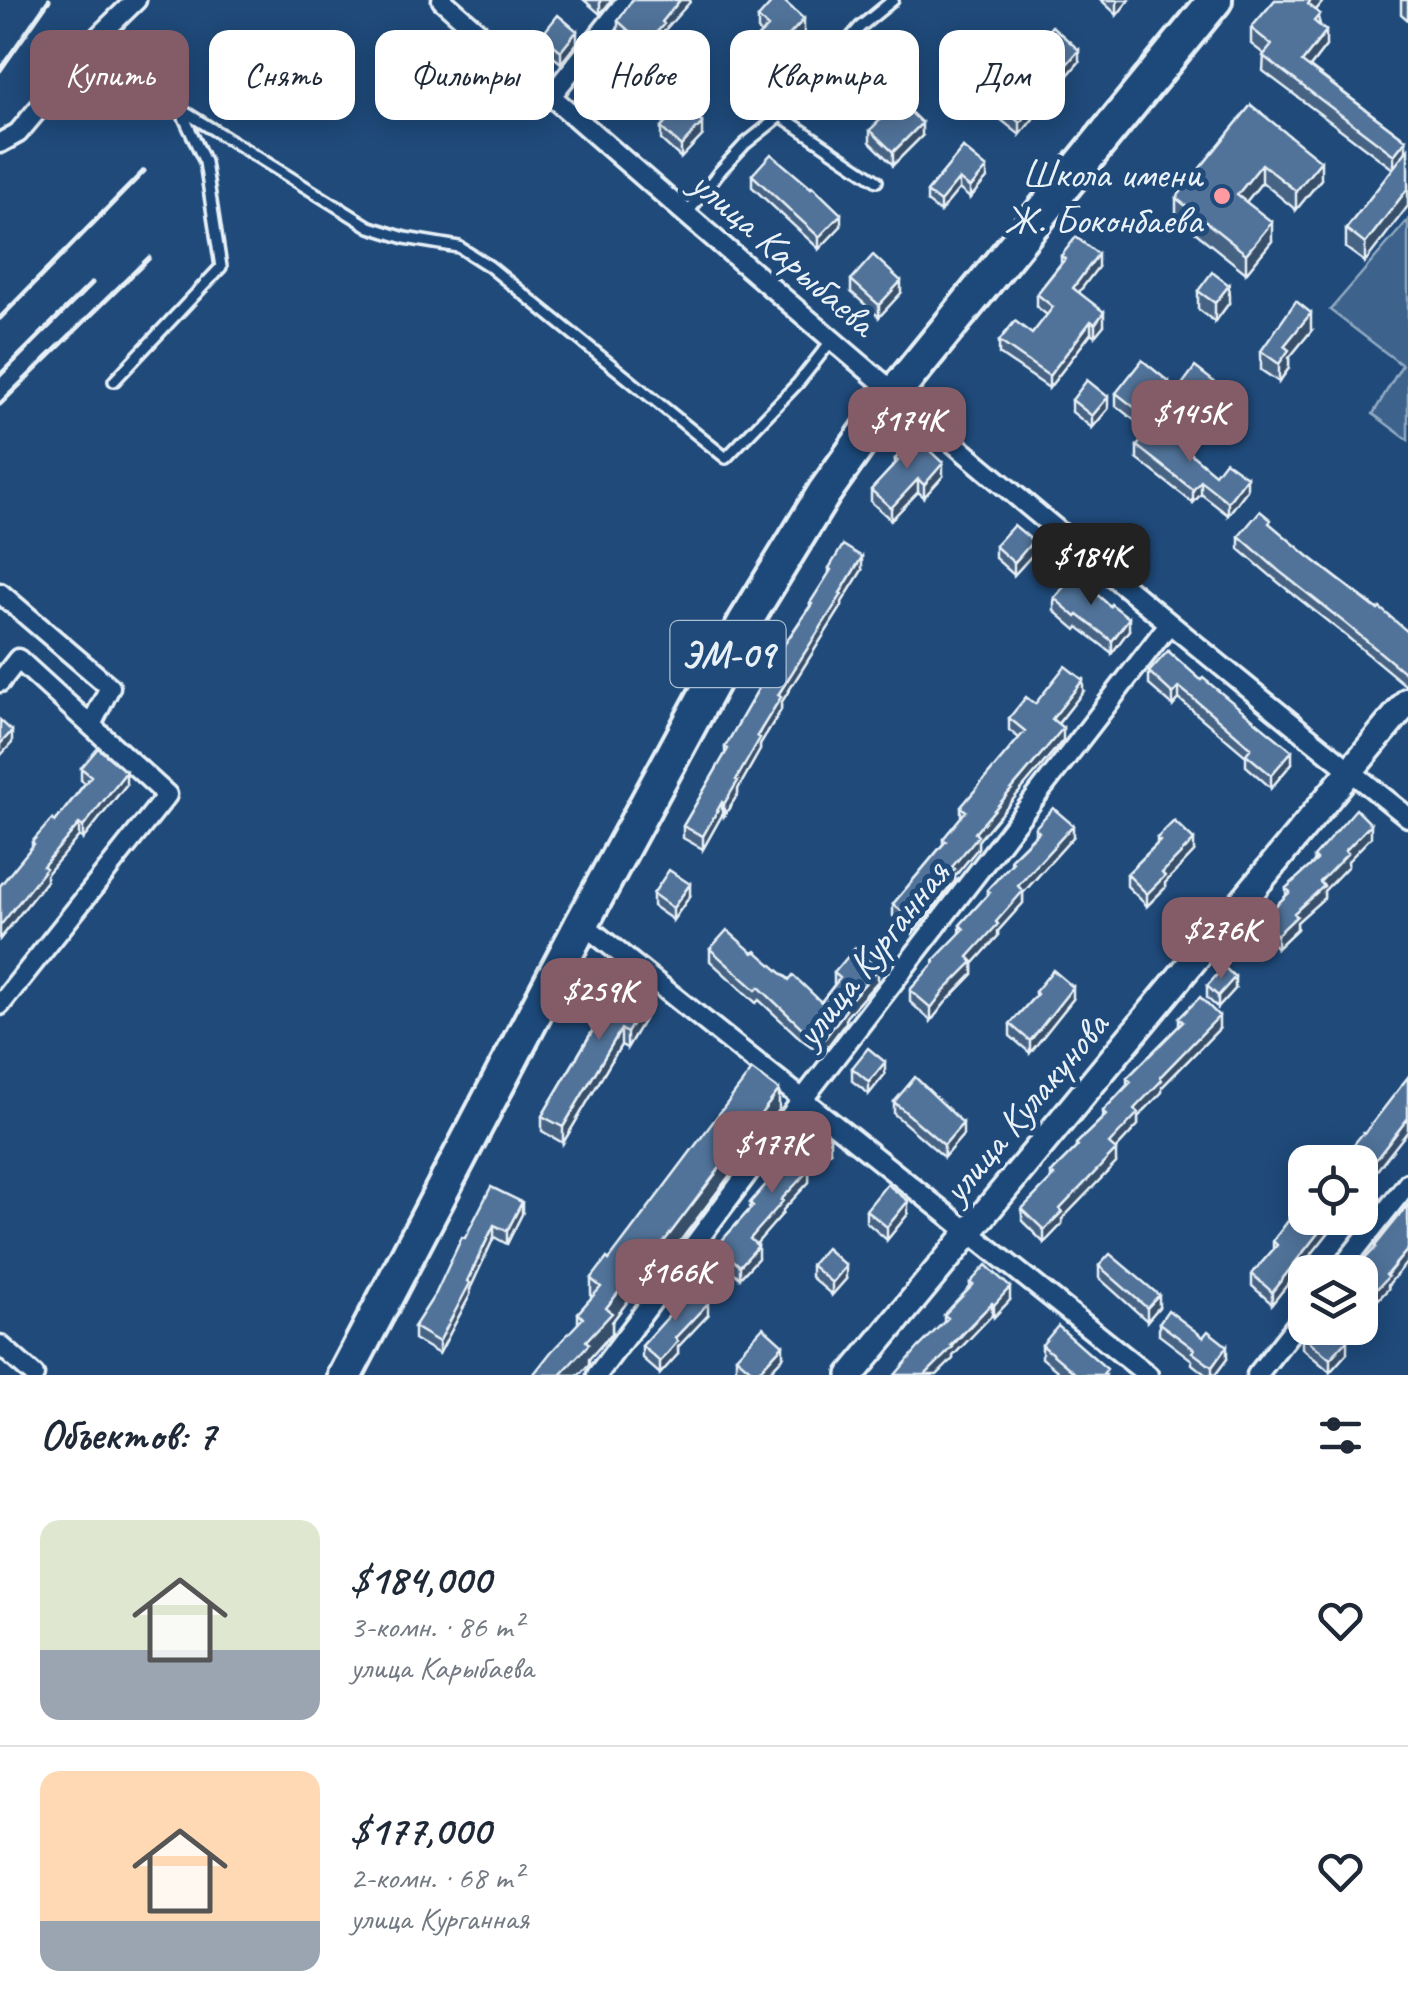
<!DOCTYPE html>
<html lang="ru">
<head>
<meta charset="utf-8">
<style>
  :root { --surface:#fff; --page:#f6f6f7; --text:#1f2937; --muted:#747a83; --line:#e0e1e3; --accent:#845c67 }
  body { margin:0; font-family:Caveat,sans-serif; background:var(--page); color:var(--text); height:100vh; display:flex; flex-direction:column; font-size:38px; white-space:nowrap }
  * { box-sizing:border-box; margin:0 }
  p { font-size:32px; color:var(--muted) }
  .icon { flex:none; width:55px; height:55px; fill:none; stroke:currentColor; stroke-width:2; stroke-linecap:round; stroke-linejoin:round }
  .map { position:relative; height:1375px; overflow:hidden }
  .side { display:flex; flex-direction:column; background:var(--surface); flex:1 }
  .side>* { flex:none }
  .top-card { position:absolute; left:30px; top:30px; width:1350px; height:90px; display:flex; gap:20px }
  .controls { position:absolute; left:1288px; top:1145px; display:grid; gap:20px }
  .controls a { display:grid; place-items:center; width:90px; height:90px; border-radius:20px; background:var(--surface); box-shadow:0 5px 25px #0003; font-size:50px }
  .price { position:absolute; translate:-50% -85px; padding:0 22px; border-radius:20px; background:var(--accent); color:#fff; font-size:32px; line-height:65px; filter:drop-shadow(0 2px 5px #0008) }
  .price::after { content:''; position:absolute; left:50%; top:60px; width:30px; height:22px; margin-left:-15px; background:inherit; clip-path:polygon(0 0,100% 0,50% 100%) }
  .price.active { background:#222; color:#fff }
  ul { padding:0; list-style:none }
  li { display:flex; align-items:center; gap:30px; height:250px; padding:0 40px }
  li+li { border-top:2px solid var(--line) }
  li span { display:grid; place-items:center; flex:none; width:280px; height:200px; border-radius:20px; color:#555 }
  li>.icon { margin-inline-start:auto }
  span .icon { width:120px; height:120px; fill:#fffc; stroke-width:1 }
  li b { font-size:42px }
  h2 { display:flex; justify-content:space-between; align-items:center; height:120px; padding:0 40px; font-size:42px }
  .chip { padding:0 35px; border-radius:20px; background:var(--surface); box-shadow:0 5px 25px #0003; font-size:35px; line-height:90px }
  .chip.active { background:var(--accent); color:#fff }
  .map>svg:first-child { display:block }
</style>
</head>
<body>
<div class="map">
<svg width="1408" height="1375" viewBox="0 0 1408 1375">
  <rect width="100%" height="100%" fill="#1f4a7a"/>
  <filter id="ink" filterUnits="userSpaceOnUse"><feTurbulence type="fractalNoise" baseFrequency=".01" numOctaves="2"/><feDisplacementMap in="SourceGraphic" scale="20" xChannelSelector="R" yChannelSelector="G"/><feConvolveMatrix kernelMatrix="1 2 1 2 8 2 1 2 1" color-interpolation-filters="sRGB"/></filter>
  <g filter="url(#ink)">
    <path fill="#3c628c" stroke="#92aac2" stroke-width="2.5" d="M1408 220V440L1373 414 1402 365 1330 310Z"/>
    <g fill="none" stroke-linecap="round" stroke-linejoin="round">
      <defs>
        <path id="lane" d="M100 35 180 109 370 227 405 238 459 247 489 266 726 458 798 383 832 340
          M781 116 877 181
          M687 214 719 172 745 144 789 109 860 27 893 0
          M114 381 221 267 205 162 181 111"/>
        <path id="street" d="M442 0C758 280 1079 554 1408 817
          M551 96 627 0
          M0 143 18 133 100 35 136 0
          M0 593 110 687 91 725
          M0 682 18 659 167 795 0 1005
          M582 923 1148 1375
          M1338 1272 1408 1183
          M0 1345 34 1375
          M597 1375 803 1099 1169 624
          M1257 1375 1305 1314"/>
        <path id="secondary" d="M851 1375 1408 701"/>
        <path id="highway" d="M345 1375 582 923 745 622 824 493 894 394 1215 0"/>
      </defs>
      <use href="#lane" stroke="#e8f1f8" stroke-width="16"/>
      <use href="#street" stroke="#e8f1f8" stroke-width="25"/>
      <use href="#secondary" stroke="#e8f1f8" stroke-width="32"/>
      <use href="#highway" stroke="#e8f1f8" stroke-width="40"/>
      <use href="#lane" stroke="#1f4a7a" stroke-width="9"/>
      <use href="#street" stroke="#1f4a7a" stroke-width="18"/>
      <use href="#secondary" stroke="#1f4a7a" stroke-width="25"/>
      <use href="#highway" stroke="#1f4a7a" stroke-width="32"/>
      <path stroke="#e8f1f8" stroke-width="5" d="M0 70 49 0
        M0 318 144 171
        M0 375 92 283
        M0 404 149 258"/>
    </g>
    <path fill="#466384" stroke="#e8f1f8" stroke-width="2.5" d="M584 0H612L600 14Z
      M690 0 664 31V37L645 58 618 34V21Z
      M1101 0H1129L1117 15Z
      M1275 0H1324L1316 10 1326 46 1310 67 1406 140 1365 262 1346 248V229L1393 169 1263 71 1264 54 1251 44V28Z
      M1401 0H1408V20L1401 14Z
      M758 18 804 32 771 67V75L751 94 732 74V62L761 34 758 30Z
      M542 35 577 43 561 63 542 48Z
      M1033 47 1079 62 1061 83 1033 59Z
      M583 63 621 78 605 95 583 76Z
      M822 82 868 92 845 116 822 95Z
      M1251 105 1321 179 1296 210 1262 182 1246 202 1272 241 1246 273 1176 217V198Z
      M1000 106 1040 110 1020 135 1000 119Z
      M661 128 702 136 681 158 661 140Z
      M870 130 922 136 893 165 870 142Z
      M963 148 987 178 970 198 959 189 940 212 927 202V192Z
      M752 175 841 226 819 249 752 187Z
      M1061 256 1098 267 1079 292 1104 325 1095 336 1091 333 1049 388 999 354V341L1032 334 1047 315 1037 307V294L1061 263Z
      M851 280 901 293 879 317 851 292Z
      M1198 291 1229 303 1215 322 1198 309Z
      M1311 331 1289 358V368L1279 382 1261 370V351Z
      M1178 390 1222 400 1204 423 1178 402Z
      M1116 393 1169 394 1143 427 1116 406Z
      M1072 400 1108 409 1092 428 1072 412Z
      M1137 446 1215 474 1247 490 1228 515 1201 494 1193 503 1137 459Z
      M895 459 943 476 924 497 918 492 891 520 871 502V490L895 464Z
      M1271 525 1308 556 1408 632V686L1405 685 1345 635 1279 583 1239 549V536Z
      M995 546 1033 554 1014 575 995 558Z
      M829 568 862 570 842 602V606L781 703V710L760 744V750L738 789V794L724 816 722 815 703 849 683 838V826L725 754V747L765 677V673L810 606V603L829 574Z
      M1054 598 1129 630 1112 653 1078 627 1076 630 1054 611Z
      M1168 651 1292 763 1271 788 1246 766V756L1179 699 1173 706 1149 685V672Z
      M1083 692 1058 724 1063 740 978 841V848L955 876V881L913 933 893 916V904L943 844V839L961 817V807L1019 738 1009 730V718L1035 704Z
      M81 768 126 785 83 839 79 836 46 875V881L0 939V886L32 847V842L55 822 85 783 81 780Z
      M1035 828 1073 837 1023 893V903L998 931V936L973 964V974L945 1003 931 1021 910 1002V990L934 964V960L960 934V925L987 895V890L1011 864V859L1035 835Z
      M1371 837 1348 861V866L1324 891V898L1297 922V929L1277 948 1262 931V919L1286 896V888L1314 863V857Z
      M1157 838 1194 852 1165 883V888L1147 906 1127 886V874L1157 844Z
      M653 894 690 896 673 920 653 906Z
      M710 949 753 953 821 1002 834 985V973L878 981 846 1017V1022L822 1054 801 1039 759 1000 756 1003 710 961Z
      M1207 986 1235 989 1218 1008 1207 998Z
      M1035 992 1073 999 1030 1053 1010 1036V1024L1035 996Z
      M652 1006 627 1048 621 1045 563 1143 542 1131V1116L594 1028H592V1012Z
      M1179 1018 1219 1029 1162 1087V1092L1138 1117V1125L1115 1150 1116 1163 1062 1219V1224L1044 1243 1022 1221V1209L1051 1179V1173L1076 1148V1144L1103 1118V1111L1127 1085V1078L1179 1026Z
      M852 1068 885 1074 869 1094 852 1081Z
      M894 1102 963 1135 944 1157 894 1114Z
      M779 1110 644 1289 640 1285 612 1322V1333L589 1359V1364L578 1323V1313L591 1298V1279L609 1260Z
      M797 1141 830 1151 809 1174V1182L783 1210V1213L756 1244 758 1258 740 1278 717 1258V1246L750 1209V1203L797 1149Z
      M1408 1205 1388 1289 1369 1309 1365 1306 1360 1312V1272L1375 1249V1246Z
      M1295 1207 1305 1218H1340L1272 1304 1252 1286V1274L1273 1250V1241L1295 1213Z
      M866 1210 908 1214 887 1240 866 1222Z
      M522 1214 507 1244 494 1237 470 1289V1295L439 1354 414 1339V1327L436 1293 465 1238Z
      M811 1265 846 1279 832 1295 811 1277Z
      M1099 1266 1159 1307 1147 1321 1099 1278Z
      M970 1283 1010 1300 994 1317 992 1315 953 1356V1359L944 1322V1315L970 1287Z
      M673 1306 708 1315 678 1347V1354L660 1374 642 1358V1346L673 1312Z
      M1159 1323 1227 1359 1215 1375H1206L1192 1364V1360L1159 1335Z
      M1309 1328H1344L1339 1333 1347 1353 1330 1372 1302 1348V1335Z
      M1042 1345 1107 1375H1062L1042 1358Z
      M736 1357H783L766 1375H742L736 1369Z"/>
    <path fill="#39506b" stroke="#e8f1f8" stroke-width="2.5" d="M601 0H612L600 14V1Z
      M680 0H690V2L664 31V37L645 58V45L662 22Z
      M1119 0H1129L1117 15V3Z
      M1311 0H1324L1308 20V4Z
      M804 19V32L771 67V75L751 94V81L767 59Z
      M577 31V43L561 63V51Z
      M1326 31V46L1302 77V62Z
      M1079 50V62L1061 83V71Z
      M621 66V78L605 95V83Z
      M868 80V92L845 116V104Z
      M1040 98V110L1020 135V123Z
      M702 123V136L681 158V146Z
      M922 123V136L893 165V152Z
      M1406 140V155L1394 171V155Z
      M1321 161V179L1296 210V191Z
      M1262 164V182L1237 213V195Z
      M987 168V178L970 198V188Z
      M959 179V189L940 212V202Z
      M1408 188V206L1365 262V244Z
      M841 214V226L819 249V237Z
      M1272 222V241L1246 273V254Z
      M1098 254V267L1073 300V288Z
      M901 281V293L879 317V305Z
      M1229 285V303L1215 322V303Z
      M1104 312V325L1095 336V324Z
      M1311 313V331L1289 358V368L1279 382V364L1284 346Z
      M1091 321V333L1049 388V376Z
      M1169 382V394L1143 427V414Z
      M1222 388V400L1204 423V410Z
      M1108 397V409L1092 428V416Z
      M943 463V476L924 497V485Z
      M1247 477V490L1228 515V502Z
      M918 479V492L891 520V508Z
      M1201 481V494L1193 503V490Z
      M1033 541V554L1014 575V563Z
      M862 557V570L842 602V606L781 703V710L760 744V750L738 789V794L724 816V804L778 695Z
      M1129 618V630L1112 653V641Z
      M1083 680V692L1052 731V719Z
      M1179 687V699L1173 706V694Z
      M1063 728V740L978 841V848L955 876V881L913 933V921L975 833Z
      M12 731V743L0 756V744Z
      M1292 751V763L1271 788V775Z
      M126 772V785L83 839V827Z
      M722 802V815L703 849V836Z
      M79 824V836L46 875V881L0 939V926L43 866Z
      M1371 824V837L1348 861V866L1324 891V898L1297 922V929L1277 948V935L1294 913 1345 851Z
      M1073 825V837L1023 893V903L998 931V936L973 964V974L945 1003 931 1021V1008L968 957 996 922 1018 886Z
      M1194 840V852L1165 883V888L1147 906V894L1162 873Z
      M690 884V896L673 920V908Z
      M878 969V981L846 1017V1022L822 1054V1042L843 1008Z
      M1235 977V989L1218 1008V996Z
      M1073 987V999L1030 1053V1041Z
      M652 991V1006L627 1048V1033Z
      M1219 1016V1029L1162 1087V1092L1138 1117V1125L1109 1156V1144L1134 1109 1160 1077Z
      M621 1029V1045L563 1143V1127Z
      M885 1062V1074L869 1094V1082Z
      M779 1090V1110L644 1289V1268Z
      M1408 1118V1131L1360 1192V1180Z
      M963 1123V1135L944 1157V1145Z
      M830 1138V1151L809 1174V1182L783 1210V1213L750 1251V1239L805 1166Z
      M1116 1150V1163L1062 1219V1224L1044 1243V1230L1060 1209Z
      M908 1201V1214L887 1240V1227Z
      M522 1202V1214L507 1244V1231Z
      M1330 1218H1340L1272 1304V1292Z
      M494 1225V1237L470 1289V1295L439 1354V1342Z
      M758 1246V1258L740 1278V1266Z
      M1408 1249V1261L1388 1285V1289L1369 1309V1297Z
      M640 1265V1285L612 1322V1333L589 1359V1364L579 1375H560L586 1341 606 1308Z
      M846 1266V1279L832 1295V1283Z
      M1010 1287V1300L994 1317V1305Z
      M1365 1294V1306L1360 1312V1299Z
      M1159 1295V1307L1147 1321V1308Z
      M708 1303V1315L678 1347V1354L660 1374V1362L675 1338Z
      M992 1303V1315L953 1356V1359L937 1375H925Z
      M1347 1340V1353L1330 1372V1359Z
      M783 1345V1357L766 1375H756Z
      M1227 1346V1359L1215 1375H1212V1367Z"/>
    <path fill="#517399" stroke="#e8f1f8" stroke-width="2.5" d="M632 0H680L662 22 664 24 645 45 618 21Z
      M774 0H783L804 19 767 59 771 63 751 81 732 62 768 27 758 18Z
      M1275 0H1311L1308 4 1320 14 1314 21 1326 31 1302 62 1406 140 1394 155 1263 56 1272 45 1251 28Z
      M558 15 577 31 561 51 542 35Z
      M1052 26 1079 50 1061 71 1033 47Z
      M597 46 621 66 605 83 583 63Z
      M846 58 868 80 845 104 822 82Z
      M1020 82 1040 98 1020 123 1000 106Z
      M899 101 922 123 893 152 870 130Z
      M682 104 702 123 681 146 661 128Z
      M1251 105 1321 161 1296 191 1262 164 1237 195 1272 222 1246 254 1176 198Z
      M963 148 987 168 970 188 959 179 940 202 927 192Z
      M1408 149V188L1365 244 1346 229Z
      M771 154 811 188 812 186 841 214 819 237 752 175Z
      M1076 237 1098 254 1073 288 1104 312 1095 324 1091 321 1049 376 999 341 1015 321 1032 334 1053 307 1037 294 1065 259 1061 256Z
      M873 255 901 281 879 305 851 280Z
      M1212 272 1229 285 1215 303 1198 291Z
      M1296 301 1311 313 1284 346 1289 350 1279 364 1261 351Z
      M1142 360 1169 382 1143 414 1116 393Z
      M1195 367 1222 388 1204 410 1178 390Z
      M1087 380 1108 397 1092 416 1072 400Z
      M1155 424 1215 474 1225 461 1247 477 1228 502 1201 481 1193 490 1137 446Z
      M915 437 943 463 924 485 918 479 891 508 871 490 898 461 895 459Z
      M1260 511 1271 520 1269 523 1308 556 1378 610 1380 608 1408 632V674L1405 673 1345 623 1279 571 1239 536Z
      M1014 525 1033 541 1014 563 995 546Z
      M843 545 862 557 840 593 842 594 778 695 781 697 757 736 760 738 736 780 738 781 724 804 722 802 703 836 683 826 728 749 725 747 767 674 765 673 812 604 810 603 831 570 829 568Z
      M1075 575 1110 606 1111 604 1129 618 1112 641 1078 615 1076 617 1054 598Z
      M1168 651 1201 680 1203 678 1292 751 1271 775 1246 754 1251 748 1211 713 1179 687 1173 694 1149 672Z
      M1065 666 1083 680 1052 719 1063 728 975 833 978 836 952 867 955 869 913 921 893 904 946 841 943 839 966 811 961 807 1025 731 1009 718 1026 697 1035 704Z
      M0 720 12 731 0 744Z
      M98 748 126 772 83 827 79 824 43 866 46 868 0 926V886L34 844 32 842 52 819 55 822 91 776 81 768Z
      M1053 808 1073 825 1018 886 1023 891 996 922 998 924 968 957 973 962 945 990 931 1008 910 990 935 962 934 960 964 929 960 925 990 892 987 890 1013 862 1011 859 1039 832 1035 828Z
      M1356 809 1371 824 1345 851 1348 853 1320 882 1324 886 1294 913 1297 916 1277 935 1262 919 1290 892 1286 888 1317 860 1314 857Z
      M1174 821 1194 840 1162 873 1165 876 1147 894 1127 874 1160 841 1157 838Z
      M669 870 690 884 673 908 653 894Z
      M727 930 753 953 756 951 789 980 793 975 821 1002 840 978 834 973 855 948 878 969 843 1008 846 1010 822 1042 801 1027 759 987 756 990 710 949Z
      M1224 967 1235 977 1218 996 1207 986Z
      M1053 970 1073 987 1030 1041 1010 1024 1037 994 1035 992Z
      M617 971 652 991 627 1033 621 1029 563 1127 542 1116 601 1017 592 1012Z
      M1200 997 1219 1016 1160 1077 1162 1080 1134 1109 1138 1113 1109 1144 1116 1150 1060 1209 1062 1212 1044 1230 1022 1209 1054 1176 1051 1173 1078 1146 1076 1144 1106 1115 1103 1111 1131 1082 1127 1078 1183 1022 1179 1018Z
      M868 1048 885 1062 869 1082 852 1068Z
      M752 1070 779 1090 644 1268 640 1265 606 1308 612 1313 586 1341 589 1344 560 1375H533L551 1352 583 1318 578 1313 601 1287 591 1279 607 1258 609 1260Z
      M915 1077 963 1123 944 1145 894 1102Z
      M1408 1077V1118L1360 1180V1162H1333L1337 1158 1340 1161 1363 1133 1364 1134Z
      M813 1123 830 1138 805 1166 809 1170 781 1200 783 1201 750 1239 758 1246 740 1266 717 1246 753 1206 750 1203 801 1144 797 1141Z
      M887 1184 908 1201 887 1227 866 1210Z
      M491 1187 522 1202 507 1231 494 1225 467 1281 470 1283 439 1342 414 1327 436 1293 462 1237 465 1238Z
      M1305 1195V1218H1330L1272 1292 1252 1274 1277 1245 1273 1241 1297 1209 1295 1207Z
      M1408 1205V1249L1386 1275 1388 1277 1369 1297 1365 1294 1360 1299V1272H1353L1376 1247 1375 1246Z
      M826 1248 846 1266 832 1283 811 1265Z
      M1110 1254 1159 1295 1147 1308 1099 1266Z
      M986 1265 1010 1287 994 1305 992 1303 951 1345 953 1347 925 1375H895L918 1348 948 1318 944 1315 973 1285 970 1283Z
      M690 1287 708 1303 675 1338 678 1341 660 1362 642 1346 676 1308 673 1306Z
      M1168 1310 1203 1337 1208 1331 1227 1346 1212 1367 1192 1352 1194 1349 1159 1323Z
      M1058 1326 1107 1369 1102 1375H1077L1042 1345Z
      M763 1327 783 1345 756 1374 736 1357Z
      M1309 1328H1332L1347 1340 1330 1359 1302 1335Z"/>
  </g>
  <circle fill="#ff9aa2" stroke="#1f4a7a" stroke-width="4" cx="1222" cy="196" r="10"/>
  <g text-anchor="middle" stroke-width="10" stroke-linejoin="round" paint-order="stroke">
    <rect fill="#1f4a7a" stroke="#acbfd2" stroke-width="2.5" x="670.5" y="621" width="115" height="66" rx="8"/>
    <g font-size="38" font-weight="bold" fill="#e8f1f8">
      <text x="728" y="667">ЭМ-09</text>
    </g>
    <g font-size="40" fill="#e8f1f8" stroke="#1f4a7a" text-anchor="end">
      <text x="1202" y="187">Школа имени<tspan x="1202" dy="46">Ж. Боконбаева</tspan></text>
    </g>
    <g font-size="40" fill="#e8f1f8" stroke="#1f4a7a">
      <text transform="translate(784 252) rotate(41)" y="14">улица Карыбаева</text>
      <text transform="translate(871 953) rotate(-52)" y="14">улица Курганная</text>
      <text transform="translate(1024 1107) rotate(-50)" y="14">улица Кулакунова</text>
    </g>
  </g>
</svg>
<div class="controls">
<a><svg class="icon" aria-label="locate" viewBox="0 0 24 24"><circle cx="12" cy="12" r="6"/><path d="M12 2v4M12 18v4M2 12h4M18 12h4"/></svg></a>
<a><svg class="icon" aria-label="layers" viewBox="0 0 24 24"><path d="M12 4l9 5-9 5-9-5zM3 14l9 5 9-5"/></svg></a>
</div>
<b class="price" style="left:1190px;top:465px">$145K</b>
<b class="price" style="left:907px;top:472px">$174K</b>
<b class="price active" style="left:1091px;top:608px">$184K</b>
<b class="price" style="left:1221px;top:982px">$276K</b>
<b class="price" style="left:599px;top:1043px">$259K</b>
<b class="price" style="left:772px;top:1196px">$177K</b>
<b class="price" style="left:675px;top:1324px">$166K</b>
<div class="top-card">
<a class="chip active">Купить</a>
<a class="chip">Снять</a>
<a class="chip">Фильтры</a>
<a class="chip">Новое</a>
<a class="chip">Квартира</a>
<a class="chip">Дом</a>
</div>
</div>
<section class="side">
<h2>Объектов: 7<svg class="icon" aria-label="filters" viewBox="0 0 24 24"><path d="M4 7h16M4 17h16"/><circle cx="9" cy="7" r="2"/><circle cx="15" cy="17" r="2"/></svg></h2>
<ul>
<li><span style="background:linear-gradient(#dfe7d0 65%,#9aa5b1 0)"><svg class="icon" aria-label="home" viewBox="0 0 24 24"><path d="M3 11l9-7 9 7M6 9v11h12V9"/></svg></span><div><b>$184,000</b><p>3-комн. · 86 m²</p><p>улица Карыбаева</p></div><svg class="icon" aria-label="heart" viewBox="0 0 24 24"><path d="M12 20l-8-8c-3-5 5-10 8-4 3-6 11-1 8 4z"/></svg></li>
<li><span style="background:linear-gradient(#ffd9b3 75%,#9aa5b1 0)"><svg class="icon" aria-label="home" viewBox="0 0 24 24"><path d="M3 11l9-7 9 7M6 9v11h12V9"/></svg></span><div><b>$177,000</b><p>2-комн. · 68 m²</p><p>улица Курганная</p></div><svg class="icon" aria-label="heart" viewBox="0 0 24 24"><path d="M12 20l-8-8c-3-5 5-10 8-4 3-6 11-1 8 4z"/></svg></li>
</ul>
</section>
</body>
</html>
